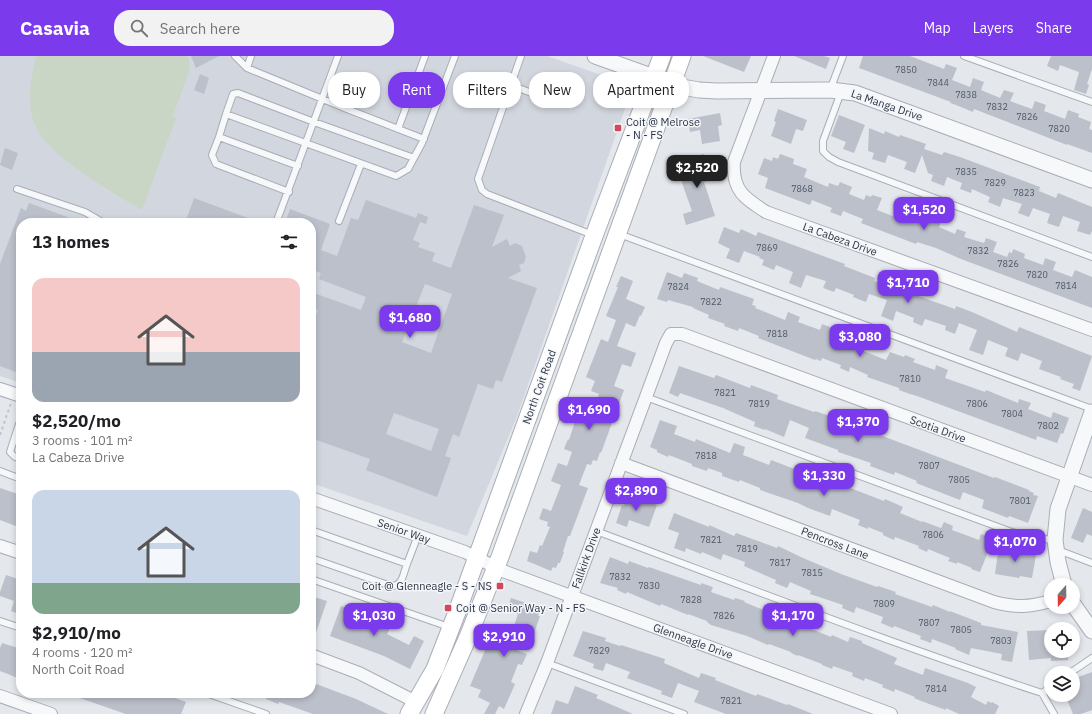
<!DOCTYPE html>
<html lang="en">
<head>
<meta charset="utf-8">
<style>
  :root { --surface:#fff; --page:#f2f2f2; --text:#202124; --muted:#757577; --accent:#7c3aed }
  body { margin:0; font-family:"IBM Plex Sans",sans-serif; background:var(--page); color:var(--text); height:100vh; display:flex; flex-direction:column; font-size:15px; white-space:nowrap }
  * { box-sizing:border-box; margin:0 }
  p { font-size:13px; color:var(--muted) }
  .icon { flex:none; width:22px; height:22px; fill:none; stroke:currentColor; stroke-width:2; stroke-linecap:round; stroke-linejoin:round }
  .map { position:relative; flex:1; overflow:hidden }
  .panel { position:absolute; left:16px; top:162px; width:300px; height:480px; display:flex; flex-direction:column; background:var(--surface); border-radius:16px; box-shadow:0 2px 6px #0003 }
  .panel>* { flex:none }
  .hud { position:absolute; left:328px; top:16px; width:380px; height:36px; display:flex; gap:8px }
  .needle { width:26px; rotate:200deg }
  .controls { position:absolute; left:1044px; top:522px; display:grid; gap:8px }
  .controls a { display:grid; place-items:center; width:36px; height:36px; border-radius:50%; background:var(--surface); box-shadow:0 2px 6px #0003; font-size:20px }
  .price { position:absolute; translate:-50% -34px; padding:0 9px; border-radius:8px; background:var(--accent); color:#fff; font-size:13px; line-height:26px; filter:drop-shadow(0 1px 2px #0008) }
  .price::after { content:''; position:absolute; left:50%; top:24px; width:12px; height:9px; margin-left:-6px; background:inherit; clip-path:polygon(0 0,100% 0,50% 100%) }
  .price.on { background:#222; color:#fff }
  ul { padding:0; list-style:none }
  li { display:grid; align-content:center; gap:8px; height:212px; padding:0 16px }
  li span { display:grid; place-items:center; height:124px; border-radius:12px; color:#555 }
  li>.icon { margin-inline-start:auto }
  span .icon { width:72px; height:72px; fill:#fffc; stroke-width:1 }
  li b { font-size:17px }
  h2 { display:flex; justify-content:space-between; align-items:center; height:48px; padding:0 16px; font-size:17px }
  .pill { padding:0 14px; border-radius:16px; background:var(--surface); box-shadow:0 2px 6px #0003; font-size:14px; line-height:36px }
  .pill.on { background:var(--accent); color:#fff }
  header { display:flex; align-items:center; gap:24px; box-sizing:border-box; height:56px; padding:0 20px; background:var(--accent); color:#fff }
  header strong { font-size:19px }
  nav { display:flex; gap:22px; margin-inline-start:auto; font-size:14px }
  .search { width:280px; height:36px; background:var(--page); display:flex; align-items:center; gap:10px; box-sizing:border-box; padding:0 14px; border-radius:16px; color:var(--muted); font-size:15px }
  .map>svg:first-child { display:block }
</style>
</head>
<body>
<header>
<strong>Casavia</strong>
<div class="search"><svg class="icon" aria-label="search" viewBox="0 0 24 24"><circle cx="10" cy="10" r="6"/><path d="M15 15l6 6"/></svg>Search here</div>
<nav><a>Map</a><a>Layers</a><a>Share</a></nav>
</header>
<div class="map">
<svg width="1092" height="658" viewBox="0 0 1092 658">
  <rect width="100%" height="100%" fill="#e4e7ec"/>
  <path fill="#d2d6de" d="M0 0H547L633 30 516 363 467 480 311 427V167H21V327L0 320Z"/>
  <path fill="#c9d6c5" d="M36 0H186L189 3 190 12 173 60 176 62 142 154C113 136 48 101 35 69 26 47 31 23 36 0Z"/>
  <path fill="#bbc0ca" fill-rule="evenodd" d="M191 0H219L196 12Z
    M703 0H751L744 16Z
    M794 0H824L830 2 826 13Z
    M863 0H910L944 13 946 8 957 12 952 24 970 31 973 22 984 26 981 34 1000 42 1004 34 1014 37 1010 45 1032 53 1035 45 1046 49 1044 55 1065 63 1068 54 1079 58 1078 61 1091 66 1089 73 1092 74V97L1067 88V89L974 53 973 56 956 49 950 47 951 46 859 12Z
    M1051 0H1092V13L1087 28 1089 29 1086 38 1074 34 1079 16 1060 9 1058 15 1047 10Z
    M200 18 209 22 204 38 194 34Z
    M778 53 807 64 803 75 796 73 791 88 771 80 776 66 774 65Z
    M720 57 722 69 718 70 720 85 702 88 700 74 690 76 688 63Z
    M839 59 865 69 854 97 843 93 846 86 831 80Z
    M869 72 884 78 885 75 899 81 900 79 926 88 924 93 942 99 944 96 960 101 1040 131 1039 135 1056 142 1058 137 1092 151V175L1090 179 1077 175 1080 166 1063 160 1059 171 1047 167 1050 158 1033 152 1029 161 1018 157 1022 148 1003 142 1000 151 988 146 990 141 972 133 971 137 960 133 962 127 947 121 944 130 931 125 933 119 928 117 922 99 915 117 904 113 907 106 888 99 885 107 872 103 874 97 868 95Z
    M5 92 18 97 12 114 0 109Z
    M704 98 707 113 712 112 714 124 704 126 715 160 686 169 683 158 692 155 682 127 680 108 688 107 687 102Z
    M780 98 794 103 793 108 807 113 804 121 828 131 829 127 838 130 840 126 852 131 849 138 864 144 866 139 871 141 872 139 882 142 877 154 895 161 898 152 911 157 910 159 928 165 930 159 942 163 939 171 955 178 957 173 966 176 964 181 984 187 986 182 997 186 993 196 1007 201 1009 196 1012 197 1013 193 1025 198 1024 202 1043 209 1045 202 1056 206 1053 214 1072 221 1075 214 1092 221V252L961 203 936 192 917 186 916 188 861 167 863 163 843 155 841 160 830 156 832 152 812 144 810 149 765 132 768 122 758 118 764 102 772 105 773 101 778 103Z
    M194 142 259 166V167H185Z
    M366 144 416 162 418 157 428 161 426 168 420 166 413 184 420 187 418 191 435 197 432 205 451 212 474 149 504 159 492 191 507 183 510 190 515 187 522 190 526 201 524 207 519 209 521 215 508 222 537 232 502 326 496 324 493 333 478 328 459 381 453 378 445 400 451 402 437 441 366 414 370 403 311 382V273L318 254 311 252V236L361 254 366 241 319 223 321 217 311 213V167H285L290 153 330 168 321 194 337 200 351 162 358 164ZM425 228 452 238 431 297 402 286ZM394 357 439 373 431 395 386 378Z
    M29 147 81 166 21 167V318L0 310V208L21 152 26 155Z
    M724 171 739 177 741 173 756 180 758 176 845 208 844 210 875 222 874 225 892 232 895 226 906 230 904 235 955 253 956 250 972 256 1017 276 1019 271 1092 300 1080 335 1072 332 1074 328 1060 323 1061 321 1039 313 1042 305 1021 297 1018 305 1005 300 1008 292 988 284 983 299 969 294 977 274 959 267 955 278 945 274 946 270 925 263 922 270 913 266 914 262 896 255 893 265 881 260 887 244 869 238 866 246 853 241 854 239 836 232 834 236 823 232 826 225 806 219 801 232 789 227 793 216 776 209 774 214 762 209 764 204 759 202 760 201 744 195 739 207 726 202 730 193 718 187Z
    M667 216 682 222 684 217 698 222 697 225 719 234 720 231 754 243 752 249 756 250 755 252 785 264 788 256 800 261 798 266 820 274 822 268 851 279 848 289 886 304 890 296 904 301 905 299 915 303 913 306 935 314 936 309 948 314 945 322 985 336 986 334 1018 347 1019 343 1031 347 1028 353 1051 362 1053 356 1069 362 1063 378 1061 377 1057 387 1037 380 1036 384 917 340 910 338 899 334V332L867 321 868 319 850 311 849 316 840 312 841 309 822 302 821 305 816 303 815 304 758 282 759 280 739 272 738 275 724 270 725 268 708 262 709 259 693 252V251L668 244 667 246 657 243Z
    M621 220 633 225 626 243 645 251 641 260 640 259 635 271 626 267 617 290 636 297 631 311 622 308 614 330 624 334 601 397 600 396 597 405 593 404 591 409 587 408 579 429 588 432 570 480H568L563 496H564L560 507H558L556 512 553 511 551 515 527 505 530 495 537 497 540 489 542 490 550 471 547 470 548 466 539 463 543 452 551 455 558 437 561 429 551 425 558 407 567 410 572 396 564 393 568 383 569 384 579 353 592 357 599 338 591 335 595 325 586 321 601 283 608 286 616 264 606 260 618 231H616Z
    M679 310 714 322 716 319 750 332 751 329 778 339 777 343 814 356 815 355 824 358 994 422 995 421 1029 434V435L1034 437 1033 439 1038 440 1028 467 1009 460 1008 462 982 452 984 444 963 436 960 444 916 427 917 425 895 416 894 419 870 410 871 407 838 396V394L805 382 809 372 790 364 784 381 765 373V374L754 370 755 366 723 352 680 337 678 341 669 337Z
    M660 364 677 370 674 378 695 386 696 383 730 397 734 387 745 391 743 399 769 409 771 404 826 425 827 423 884 445 885 443 903 451 900 457 922 466V465L941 472 944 466 953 470 952 474 979 484 981 478 993 483 980 516 971 513 972 512 957 506V508L948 505 950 502 928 493 927 496 918 492 919 490 895 481 894 484 883 479V477L868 471V473L858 469 860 464 832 453 830 460 808 452 798 447 760 434V432L740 424 739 426 722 420V417L708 412 707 415 692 410V408L669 399 668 401 657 396V394L650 391Z
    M0 432 21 439V472L0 464Z
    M628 439 657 449 649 471 629 464 627 471 616 467 622 449 624 450Z
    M1083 452 1092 456V480L1087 478 1083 487 1071 482Z
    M674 457 709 471V469L734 480 736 477 777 492 778 490 803 502 841 518 877 531 878 530 896 536 895 538 932 551 933 549 950 556V555L981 567V569L1018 576 1012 606 1001 604 1002 598 971 592 969 599 955 593 956 592 932 583 931 587 920 583 921 580 894 570 893 572 881 567 883 561 856 551 854 557 842 552 843 549 810 538 811 535 790 526 787 532 775 527 776 524 744 510 745 506 723 498 721 504 702 496 701 498 686 492 685 496 674 492 679 477 668 473Z
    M999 489 1010 490 1009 494 1036 499 1032 522 1020 520 1019 522 995 518Z
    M610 501 628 508 629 505 648 512 649 511 701 529V527L713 531 711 536 734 544 735 542 745 545 744 546 766 555 765 557 787 565V563L800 570 802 564 810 567 809 572 831 581 832 579 848 586 850 581 862 585V587L897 602 894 608 923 619 925 612 968 627 976 631 971 641 986 649 988 645 991 647 992 646 999 650 995 658H959L946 652V654L921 645 914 642 915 641 895 633 894 636 882 631 883 629 865 622 864 625 852 620 853 617 833 610 832 613 822 609V608L798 599V600L791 597V596L769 588 768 589 747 580 711 569 707 566V565L688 558V559L661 548 660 550 627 536 626 538 617 534 618 532 600 527Z
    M6 519 21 524V559L11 555 14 545 0 540V536Z
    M311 540 327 545 312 588H311Z
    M511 542 541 552 538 560H540L532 583 519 579 513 593 527 598 522 609 518 608 511 626 515 628 504 653 499 650 495 658H484L490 647 478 641 481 634 470 630 492 578 509 584 518 558 507 554Z
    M341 550 359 556 358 558 391 570 387 578 409 589 414 580 424 585 410 613 384 600 330 580Z
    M1051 574V595H1068V604L1051 605V602L1029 604 1027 575Z
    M583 575 606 582 605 585 620 590 621 589 665 603 664 607 699 622 701 617 716 622 715 624 756 640 757 638 787 649 788 648 813 658H726L694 646 699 635 678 627 672 642 661 638 662 635 627 622 630 616 606 607 603 615 593 612 594 608 573 600Z
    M2 587 21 593V613L18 622 0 615V592Z
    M1092 616V654L1081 658H1073L1065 639H1073V623Z
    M311 626 356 643 388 658H313L279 646 278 648 266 643 268 637H311Z
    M575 630 598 639 596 642 633 658H551L556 644 568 648Z
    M68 637H161L186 646 181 658H126L68 638Z"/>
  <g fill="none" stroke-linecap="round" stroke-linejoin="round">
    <defs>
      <path id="service" d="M235 0 247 12 347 53 424 83
        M521 0 478 123 482 134 487 138 593 179
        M964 0 1092 46
        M247 12 251 0
        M511 29 534 38
        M830 34 843 0
        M841 36 823 85V95L829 101 838 106 1092 201
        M226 58 233 38 238 37 314 66 414 102
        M398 73 425 0
        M219 81 212 99 216 108 289 136
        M298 110 219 81 226 58 396 120 408 113 422 87 455 0
        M17 133 85 156 104 167
        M339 165 361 108
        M276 167 338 0
        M619 178 1092 353
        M646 341 1009 475 1032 482 1055 484
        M18 371 21 363
        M21 372 18 371 10 396 15 401 21 403
        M0 415 21 423
        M311 474 407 508C403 518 403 530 391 530L311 502
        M596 475C744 530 892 588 1042 637
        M1058 494 1092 507
        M407 508 418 479
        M311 523 449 571
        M0 565 21 572
        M547 607 684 658
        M1070 617 1092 602
        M1051 631 1042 637 1054 658
        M206 637 266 658"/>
      <path id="minor" d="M774 0 734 106C732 134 744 142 766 156L1092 274
        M0 333 21 340
        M621 407 994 546C1017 552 1029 551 1051 545
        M311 442 465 496 503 515 891 658
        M0 490 21 497
        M311 599 359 617 416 646
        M0 640 51 658
        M526 658 547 607 666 287 671 278H682L1092 429"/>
      <path id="tertiary" d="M595 0 682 31 699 34 717 35 830 34 855 37 1092 124
        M1064 529 1058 506 1055 484 1058 453 1092 356
        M1073 548 1092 575"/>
      <path id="secondary" d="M409 658 435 613 457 556 594 180 662 0
        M434 658 468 581 500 501 682 0"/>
    </defs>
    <use href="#service" stroke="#a9aeb7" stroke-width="8"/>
    <use href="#minor" stroke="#a9aeb7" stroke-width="14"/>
    <use href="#tertiary" stroke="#a9aeb7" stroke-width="17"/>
    <use href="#secondary" stroke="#a9aeb7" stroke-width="19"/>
    <path stroke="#c2c5cb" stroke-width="2" stroke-dasharray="3 3" stroke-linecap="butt" d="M0 379 11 347"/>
    <use href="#service" stroke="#f7f8fa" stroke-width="6"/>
    <use href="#minor" stroke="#f7f8fa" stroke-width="12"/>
    <use href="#tertiary" stroke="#f7f8fa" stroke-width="15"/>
    <use href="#secondary" stroke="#fff" stroke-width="17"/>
  </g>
  <g fill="#d1495b" stroke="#f4f6f9" stroke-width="1.5">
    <rect x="614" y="68" width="8" height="8" rx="2"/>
    <rect x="496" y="526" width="8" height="8" rx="2"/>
    <rect x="444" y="548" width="8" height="8" rx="2"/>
  </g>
  <g text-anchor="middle" stroke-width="3" stroke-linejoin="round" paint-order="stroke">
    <g font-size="9" fill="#4f5766">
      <text x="906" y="17">7850</text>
      <text x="938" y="30">7844</text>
      <text x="966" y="42">7838</text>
      <text x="997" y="54">7832</text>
      <text x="1027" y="64">7826</text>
      <text x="1059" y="76">7820</text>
      <text x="966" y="119">7835</text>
      <text x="995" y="130">7829</text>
      <text x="802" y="136">7868</text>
      <text x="1024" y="140">7823</text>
      <text x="767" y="195">7869</text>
      <text x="978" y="198">7832</text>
      <text x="1008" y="211">7826</text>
      <text x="1037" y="222">7820</text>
      <text x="1066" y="233">7814</text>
      <text x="678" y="234">7824</text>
      <text x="711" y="249">7822</text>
      <text x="777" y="281">7818</text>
      <text x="910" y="326">7810</text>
      <text x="725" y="340">7821</text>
      <text x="759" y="351">7819</text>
      <text x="977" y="351">7806</text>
      <text x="1012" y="361">7804</text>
      <text x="1048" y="373">7802</text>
      <text x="706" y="403">7818</text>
      <text x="929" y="413">7807</text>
      <text x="959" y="427">7805</text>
      <text x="1020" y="448">7801</text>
      <text x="933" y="482">7806</text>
      <text x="711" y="487">7821</text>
      <text x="747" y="496">7819</text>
      <text x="780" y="510">7817</text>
      <text x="812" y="520">7815</text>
      <text x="620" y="524">7832</text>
      <text x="649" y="533">7830</text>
      <text x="691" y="547">7828</text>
      <text x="884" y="551">7809</text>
      <text x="724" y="563">7826</text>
      <text x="929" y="570">7807</text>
      <text x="961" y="577">7805</text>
      <text x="1001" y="588">7803</text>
      <text x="599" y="598">7829</text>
      <text x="936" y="636">7814</text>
      <text x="731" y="648">7821</text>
    </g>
    <g font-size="11" fill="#2b3445" stroke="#f4f6f9">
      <text transform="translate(887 49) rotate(19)" y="4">La Manga Drive</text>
      <text transform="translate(840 183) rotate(20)" y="4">La Cabeza Drive</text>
      <text transform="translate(539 331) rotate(-70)" y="4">North Coit Road</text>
      <text transform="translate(938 373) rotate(20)" y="4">Scotia Drive</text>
      <text transform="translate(404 475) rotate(19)" y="4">Senior Way</text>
      <text transform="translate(835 487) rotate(21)" y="4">Pencross Lane</text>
      <text transform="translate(586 502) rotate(-70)" y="4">Fallkirk Drive</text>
      <text transform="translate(693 585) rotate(20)" y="4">Glenneagle Drive</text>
    </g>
    <g font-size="11" fill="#2b3445" stroke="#f4f6f9" text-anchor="start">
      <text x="626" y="70">Coit @ Melrose<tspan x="626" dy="13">- N - FS</tspan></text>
      <text x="492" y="534" text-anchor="end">Coit @ Glenneagle - S - NS</text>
      <text x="456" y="556">Coit @ Senior Way - N - FS</text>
    </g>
  </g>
</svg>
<div class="controls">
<a><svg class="needle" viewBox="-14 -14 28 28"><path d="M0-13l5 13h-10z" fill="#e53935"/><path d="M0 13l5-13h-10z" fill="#757577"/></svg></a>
<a><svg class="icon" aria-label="locate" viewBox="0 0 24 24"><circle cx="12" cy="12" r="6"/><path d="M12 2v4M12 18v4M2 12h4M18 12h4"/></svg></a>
<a><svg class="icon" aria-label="layers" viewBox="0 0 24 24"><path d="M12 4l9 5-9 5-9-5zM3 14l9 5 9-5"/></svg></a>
</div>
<b class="price on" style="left:697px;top:133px">$2,520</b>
<b class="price" style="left:924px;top:175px">$1,520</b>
<b class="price" style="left:908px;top:248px">$1,710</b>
<b class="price" style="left:410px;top:283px">$1,680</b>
<b class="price" style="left:860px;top:302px">$3,080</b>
<b class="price" style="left:589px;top:375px">$1,690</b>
<b class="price" style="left:858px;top:387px">$1,370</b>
<b class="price" style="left:824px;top:441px">$1,330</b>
<b class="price" style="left:636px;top:456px">$2,890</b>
<b class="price" style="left:1015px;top:507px">$1,070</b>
<b class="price" style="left:374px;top:581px">$1,030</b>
<b class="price" style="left:793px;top:581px">$1,170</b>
<b class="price" style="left:504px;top:602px">$2,910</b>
<div class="hud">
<a class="pill">Buy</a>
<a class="pill on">Rent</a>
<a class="pill">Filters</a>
<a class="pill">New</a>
<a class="pill">Apartment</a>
</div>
<section class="panel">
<h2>13 homes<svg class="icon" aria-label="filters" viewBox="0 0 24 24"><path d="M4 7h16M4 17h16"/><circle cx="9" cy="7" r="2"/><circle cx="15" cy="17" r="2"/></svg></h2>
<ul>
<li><span style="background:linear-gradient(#f6c9c9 60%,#9aa5b1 0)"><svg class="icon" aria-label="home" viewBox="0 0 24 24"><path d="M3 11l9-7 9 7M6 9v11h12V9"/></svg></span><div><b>$2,520/mo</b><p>3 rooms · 101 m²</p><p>La Cabeza Drive</p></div></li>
<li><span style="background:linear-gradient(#c9d6e8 75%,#7fa58c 0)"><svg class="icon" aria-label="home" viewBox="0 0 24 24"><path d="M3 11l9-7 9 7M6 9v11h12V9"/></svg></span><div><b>$2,910/mo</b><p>4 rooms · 120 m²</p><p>North Coit Road</p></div></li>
</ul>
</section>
</div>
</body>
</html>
